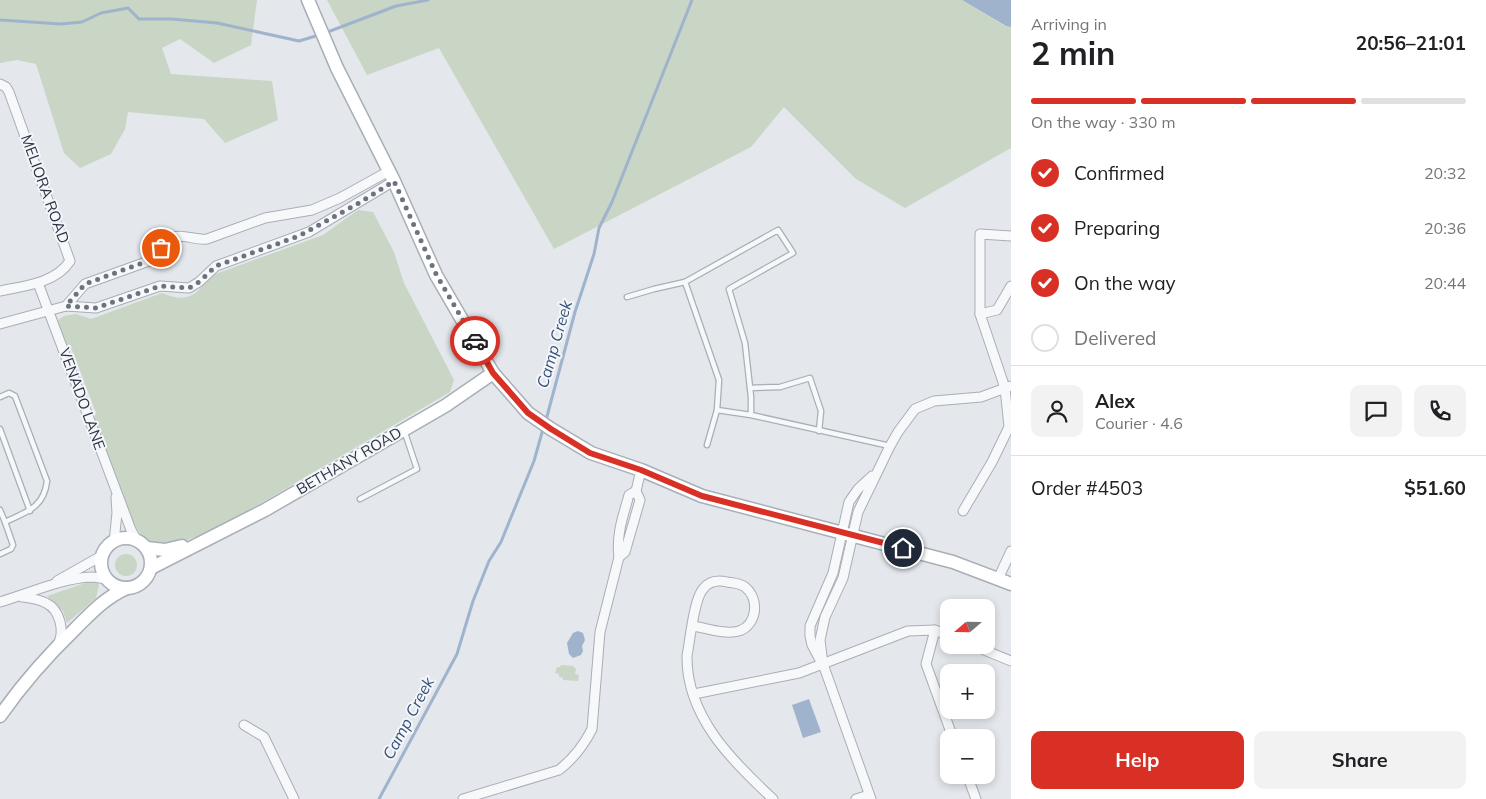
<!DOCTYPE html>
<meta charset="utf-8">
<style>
body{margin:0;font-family:Mulish,sans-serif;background:#f2f2f2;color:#202124;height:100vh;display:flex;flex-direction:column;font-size:19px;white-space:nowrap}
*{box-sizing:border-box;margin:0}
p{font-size:16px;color:#757577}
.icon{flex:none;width:28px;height:28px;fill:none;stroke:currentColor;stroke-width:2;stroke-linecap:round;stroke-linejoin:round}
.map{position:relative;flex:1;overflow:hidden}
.drawer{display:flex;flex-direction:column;background:#fff;width:475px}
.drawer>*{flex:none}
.needle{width:32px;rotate:250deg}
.tools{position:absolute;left:940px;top:599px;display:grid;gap:10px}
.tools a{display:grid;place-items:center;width:55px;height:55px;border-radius:10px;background:#fff;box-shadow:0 2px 8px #0003;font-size:25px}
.pin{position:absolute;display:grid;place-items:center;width:42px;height:42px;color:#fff;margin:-21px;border:2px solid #fff;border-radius:50%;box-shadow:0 1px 5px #0007}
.courier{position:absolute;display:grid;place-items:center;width:50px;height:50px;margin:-25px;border:4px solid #d93025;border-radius:50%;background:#fff;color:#222;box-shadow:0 1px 6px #0007}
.headline em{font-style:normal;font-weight:700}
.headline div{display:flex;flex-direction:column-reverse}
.headline{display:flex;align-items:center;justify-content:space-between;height:85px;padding:0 20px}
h1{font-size:32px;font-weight:700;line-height:38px}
.bar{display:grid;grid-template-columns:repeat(4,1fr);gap:8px 5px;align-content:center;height:60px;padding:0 20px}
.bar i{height:6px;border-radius:4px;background:#e0e0e0}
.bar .on{background:#d93025}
.bar p{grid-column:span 4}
.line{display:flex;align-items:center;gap:12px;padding:0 20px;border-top:1px solid #e0e0e0}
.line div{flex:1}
.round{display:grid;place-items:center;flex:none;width:52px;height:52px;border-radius:10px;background:#f2f2f2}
ol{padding:0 20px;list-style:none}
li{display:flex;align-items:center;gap:15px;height:55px}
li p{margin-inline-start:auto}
li .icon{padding:5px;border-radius:50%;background:#d93025;color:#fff;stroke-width:4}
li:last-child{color:#757577}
li i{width:28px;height:28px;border:2px solid #e0e0e0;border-radius:50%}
.cta{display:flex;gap:10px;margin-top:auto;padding:10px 20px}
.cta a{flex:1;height:58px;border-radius:10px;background:#d93025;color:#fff;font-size:20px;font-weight:700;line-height:58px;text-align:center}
.cta a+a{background:#f2f2f2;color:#202124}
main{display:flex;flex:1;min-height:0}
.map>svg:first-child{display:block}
</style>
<main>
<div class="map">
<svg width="1011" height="799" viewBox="0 0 1011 799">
<rect width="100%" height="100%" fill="#e4e7ec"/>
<!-- green -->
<g fill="#c9d6c5">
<polygon points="0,0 257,0 251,45 214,63 180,39 162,48 171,74 272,81 278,120 225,143 204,119 128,112 125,129 111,154 80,168 64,153 36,64 17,60 0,63"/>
<polygon points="327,0 962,0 1005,26 1011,27 1011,148 905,208 856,179 784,107 751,147 554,249 439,48 367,75"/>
<path d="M 358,210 L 373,212 L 394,252 L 404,283 L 454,380 L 450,392 L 217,529 L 184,541 L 158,545 L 146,542 L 133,523 L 94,420 L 96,413 L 72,350 L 64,341 L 58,320 L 64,316 L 76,314 L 91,319 L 162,293 C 186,303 196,297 210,276 L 323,235 Z"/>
<circle cx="126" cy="565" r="11"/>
<polygon points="91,581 98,583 99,585 96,598 67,623 63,611 47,596"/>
<polygon points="561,665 573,666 576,669 575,674 579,675 578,681 563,680 563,678 559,677 559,674 555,673 557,667 560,667"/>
</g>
<!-- water -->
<g fill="#9fb4cc">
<polygon points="962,0 1011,0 1011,27 1006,26"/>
<polygon points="578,631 583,633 585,640 582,646 583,651 581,655 573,658 569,654 567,643 573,633"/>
<polygon points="809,699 821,732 803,738 792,705"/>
</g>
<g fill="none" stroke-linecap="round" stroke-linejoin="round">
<!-- stream -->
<g stroke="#9fb4cc" stroke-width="3">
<polyline points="0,20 61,24 82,22 101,13 128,8 139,19 172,19 217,23 299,41 319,35"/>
<polyline points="325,33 396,6 428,0"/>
<polyline points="546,420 575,312 594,254 599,228 612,202 692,0"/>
<polyline points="379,799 457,654 473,601 489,561 501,542 514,510 534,461 543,429"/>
</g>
<defs>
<g id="lane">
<polyline points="627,297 654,289 685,282"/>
<polyline points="750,388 780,387 810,378 821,411 819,431"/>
<path d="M 0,397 L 9,393 L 15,396 L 47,481 C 44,508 26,512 5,522 L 13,545 L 11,549 L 0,554"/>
<polyline points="751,415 751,397 745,343 729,289 793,253 778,230 685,282 719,380 717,410 751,415 890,446"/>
<polyline points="0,429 30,511"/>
<polyline points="707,445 717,410"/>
<polyline points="360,499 417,469 404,430"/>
<polyline points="0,510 5,522"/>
</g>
<g id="street">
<path d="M 0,84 L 6,87 L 9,92 L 70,261 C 56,283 24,286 0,291"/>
<polyline points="38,283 131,530 136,539"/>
<path d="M 66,306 L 85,284 L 149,261 C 157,255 160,245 168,240 C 180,231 194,241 207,239 L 265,218 L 312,210 L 340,198 L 389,171"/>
<polyline points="980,314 997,310 1011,286"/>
<polyline points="0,324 66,306 96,308 160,286 189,288 199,282 216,266 309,232 394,181"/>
<polyline points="963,511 992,462 1009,427 1005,388 980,314 980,234 1011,236"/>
<polyline points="114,542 117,513 116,497"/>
<polyline points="619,557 625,552 640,500 636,491 641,470"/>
<polyline points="998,579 1011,551"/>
<polyline points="57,581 103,555"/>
<path d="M 22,597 C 30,598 39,599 46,603 C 60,610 65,631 58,644"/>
<path d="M 0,602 C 27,594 63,578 91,577 C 97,577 102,579 107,579"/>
<path d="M 693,626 C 706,628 725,635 739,631 C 757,625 760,599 745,587 C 740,583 734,583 727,582 C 718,580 709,581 703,589 C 694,599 690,640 687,656 C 686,716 732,761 773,799"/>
<polyline points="935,630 926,664 953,738"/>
<polyline points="972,645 1011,661"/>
<polyline points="820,660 812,645 810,636 810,626 833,573 849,502 858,489 872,476"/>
<polyline points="694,694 799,673 908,631 935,630 949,636"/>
<polyline points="244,725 264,737 294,799"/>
<polyline points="967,775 976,799"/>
<path d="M 463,799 L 559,770 C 573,759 584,745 592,729 L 600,632 L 619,557 C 616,535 623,516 629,495 L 636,491"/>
<polyline points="856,799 869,795"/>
<polyline points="871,799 823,664 820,640 825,617 843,578 858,512 890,446 898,432 915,409 934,401 981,397 1011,386"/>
</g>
<g id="secondary">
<polyline points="308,0 337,68 394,181 436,275 493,373 528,413 551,429 591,453 641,470 702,496 953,562 1011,584"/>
<circle cx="126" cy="563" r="25"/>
<polyline points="146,548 165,550 182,546"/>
<polyline points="151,568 265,510 445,406 493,373"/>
<path d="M 0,716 C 23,683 47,656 76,628 C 92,612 106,597 127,588"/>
</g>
</defs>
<!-- lane casing -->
<use href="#lane" stroke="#a9aeb7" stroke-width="7"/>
<!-- street casing -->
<use href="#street" stroke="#a9aeb7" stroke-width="11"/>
<!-- secondary casing -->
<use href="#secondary" stroke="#a9aeb7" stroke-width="15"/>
<!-- lane -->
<use href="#lane" stroke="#f7f8fa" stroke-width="4.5"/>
<!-- street -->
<use href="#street" stroke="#f7f8fa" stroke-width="9"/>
<!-- secondary -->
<use href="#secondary" stroke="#fff" stroke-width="12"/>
</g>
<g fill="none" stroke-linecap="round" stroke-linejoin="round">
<!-- done -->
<polyline stroke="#6c737f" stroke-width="5" stroke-dasharray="0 9" points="161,248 152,258 145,262 85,284 66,306 96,308 160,286 189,288 199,282 216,266 299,236 359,203 394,181 436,274 475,341"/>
<!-- route -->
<polyline stroke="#d93025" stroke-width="6" points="475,341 493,373 528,413 551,429 590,453 641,470 702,496 903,548"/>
</g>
<g text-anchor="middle" stroke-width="4" stroke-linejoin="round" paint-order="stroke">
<!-- street labels -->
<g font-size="15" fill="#2b3445" stroke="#f4f6f9">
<text transform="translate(45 189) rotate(70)" y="5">MELIORA ROAD</text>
<text transform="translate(82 399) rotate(70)" y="5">VENADO LANE</text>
<text transform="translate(349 461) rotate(-30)" y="5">BETHANY ROAD</text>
</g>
<!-- water labels -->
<g font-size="16" font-style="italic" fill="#34527a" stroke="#f4f6f9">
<text transform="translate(554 344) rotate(-74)" y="6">Camp Creek</text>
<text transform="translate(408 718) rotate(-62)" y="6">Camp Creek</text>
</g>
</g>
</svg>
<div class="tools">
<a><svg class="needle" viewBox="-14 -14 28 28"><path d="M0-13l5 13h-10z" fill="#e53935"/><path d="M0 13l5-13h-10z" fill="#757577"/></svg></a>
<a>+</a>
<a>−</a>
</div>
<div class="pin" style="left:161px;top:248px;background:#ea580c"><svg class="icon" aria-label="bag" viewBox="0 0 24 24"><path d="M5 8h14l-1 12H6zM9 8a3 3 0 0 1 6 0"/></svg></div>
<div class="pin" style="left:903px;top:548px;background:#1f2937"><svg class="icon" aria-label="home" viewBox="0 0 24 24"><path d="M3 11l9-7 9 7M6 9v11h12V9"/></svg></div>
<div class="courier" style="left:475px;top:341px"><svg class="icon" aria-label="car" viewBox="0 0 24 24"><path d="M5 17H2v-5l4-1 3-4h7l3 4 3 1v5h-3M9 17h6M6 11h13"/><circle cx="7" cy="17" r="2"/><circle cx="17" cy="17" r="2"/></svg></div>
</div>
<section class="drawer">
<div class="headline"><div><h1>2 min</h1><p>Arriving in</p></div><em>20:56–21:01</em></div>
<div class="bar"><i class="on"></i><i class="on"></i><i class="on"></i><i></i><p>On the way · 330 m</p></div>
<ol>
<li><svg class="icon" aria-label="check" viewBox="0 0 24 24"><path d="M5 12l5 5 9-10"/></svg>Confirmed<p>20:32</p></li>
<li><svg class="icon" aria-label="check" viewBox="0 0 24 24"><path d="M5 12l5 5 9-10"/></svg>Preparing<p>20:36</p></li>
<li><svg class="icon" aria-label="check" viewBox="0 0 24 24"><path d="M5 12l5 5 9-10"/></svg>On the way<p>20:44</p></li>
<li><i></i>Delivered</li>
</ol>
<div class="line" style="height:90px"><a class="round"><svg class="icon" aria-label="person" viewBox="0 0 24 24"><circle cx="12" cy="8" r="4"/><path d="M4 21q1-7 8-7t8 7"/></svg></a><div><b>Alex</b><p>Courier · 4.6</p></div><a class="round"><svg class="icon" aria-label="chat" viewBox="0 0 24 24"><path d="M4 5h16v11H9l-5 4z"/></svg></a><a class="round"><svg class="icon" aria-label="phone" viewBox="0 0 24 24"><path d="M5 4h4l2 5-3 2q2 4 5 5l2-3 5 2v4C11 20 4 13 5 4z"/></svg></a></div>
<div class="line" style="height:65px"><div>Order #4503</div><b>$51.60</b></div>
<div class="cta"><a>Help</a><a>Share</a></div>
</section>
</main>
